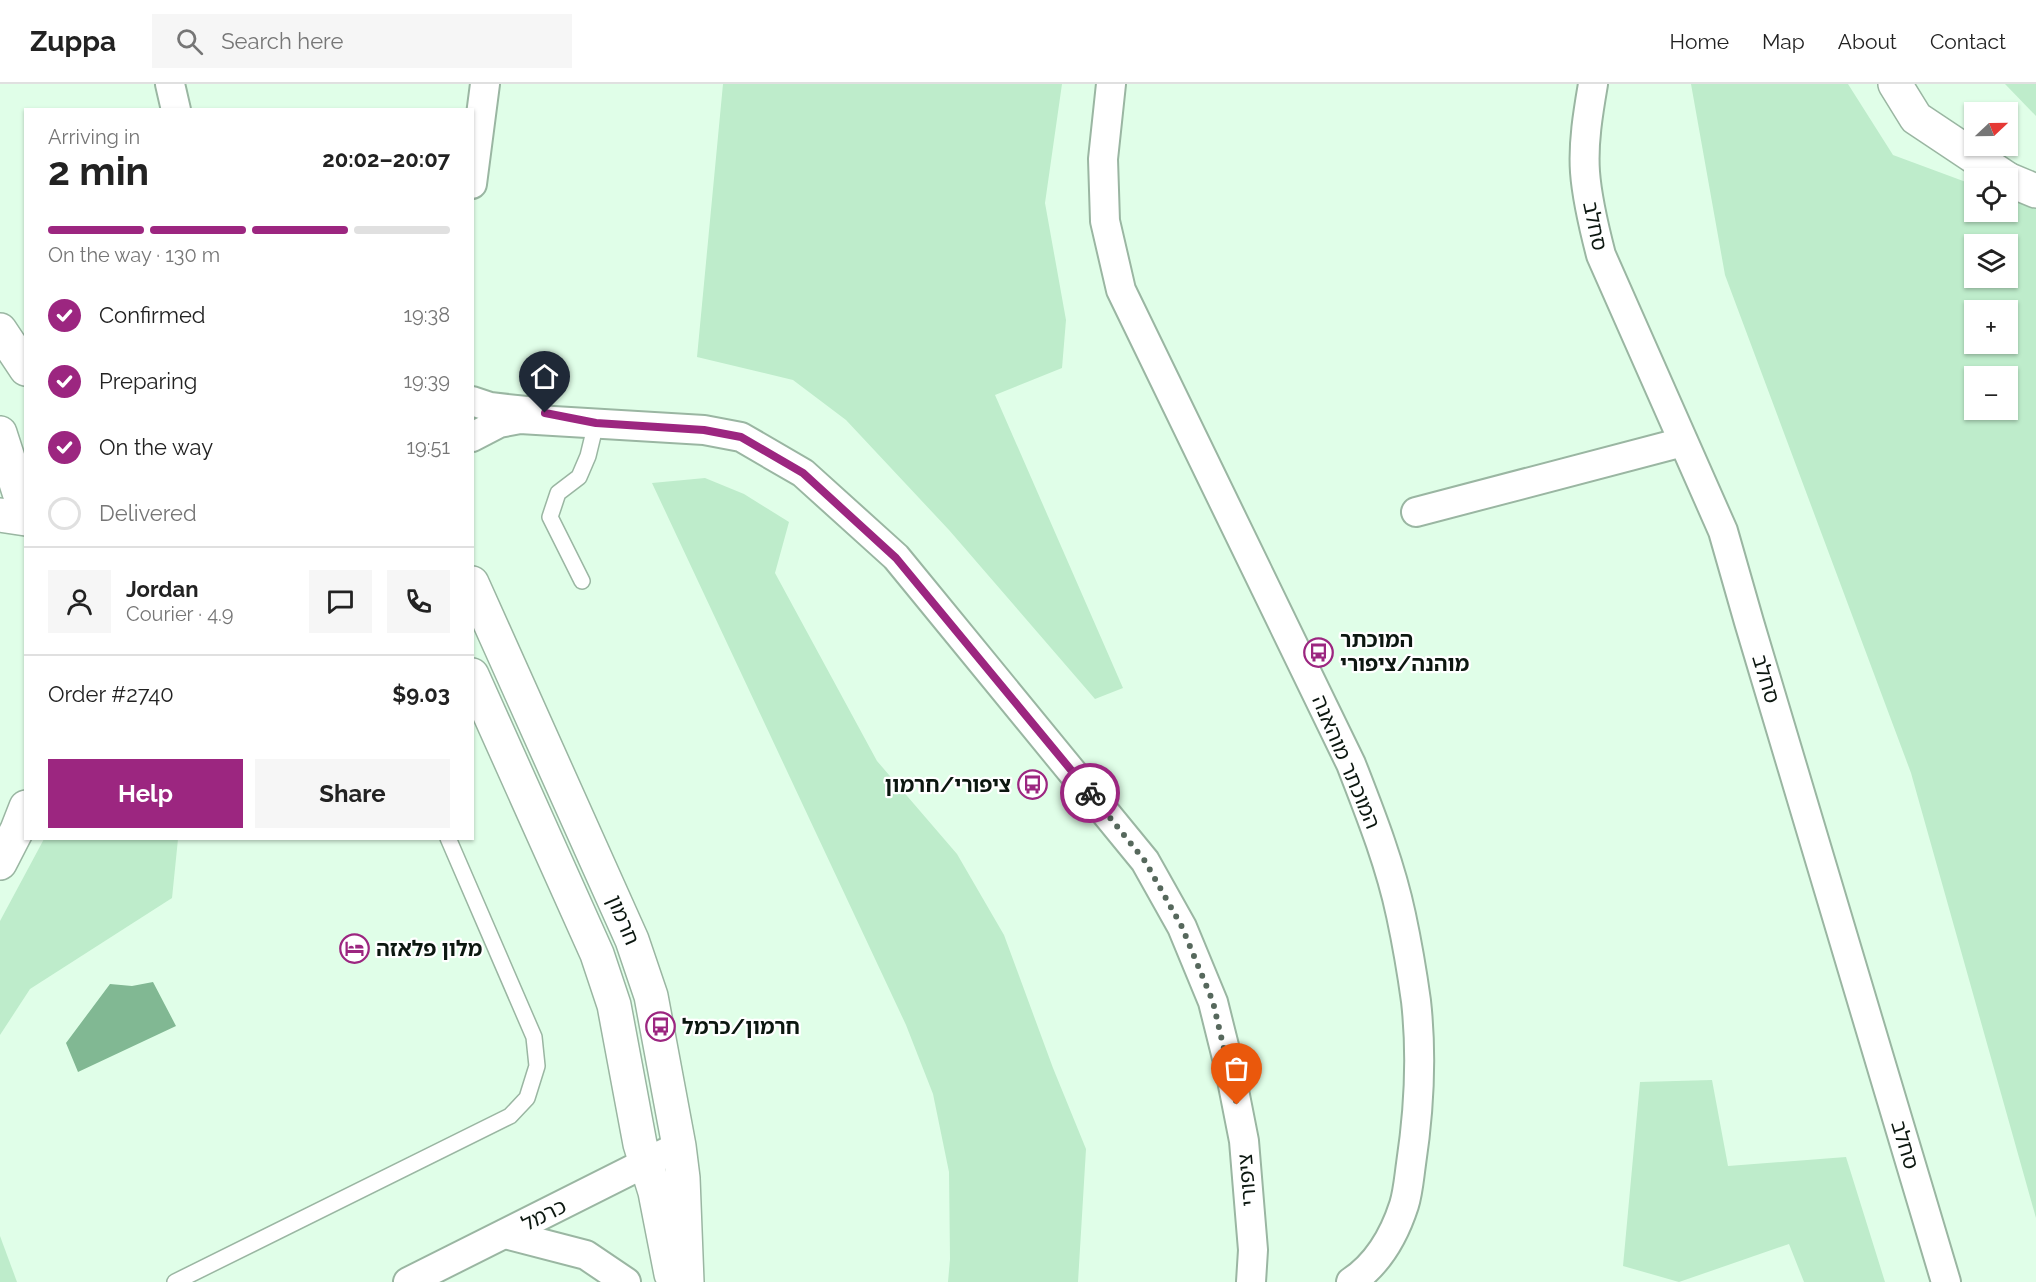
<!DOCTYPE html>
<meta charset="utf-8">
<style>
body{margin:0;font-family:Raleway,"Noto Sans Hebrew",sans-serif;background:#f6f6f6;color:#222;height:100vh;display:flex;flex-direction:column;font-size:22px;white-space:nowrap}
*{box-sizing:border-box;margin:0}
p{font-size:20px;color:#767676}
.icon{flex:none;width:33px;height:33px;fill:none;stroke:currentColor;stroke-width:2;stroke-linecap:round;stroke-linejoin:round}
.map{position:relative;flex:1;overflow:hidden}
.sheet{position:absolute;left:24px;top:24px;width:450px;height:732px;display:flex;flex-direction:column;background:#fff;border-radius:0px;box-shadow:0 2px 4px #0004}
.sheet>*{flex:none}
.needle{width:39px;rotate:68deg}
.tools{position:absolute;left:1964px;top:18px;display:grid;gap:12px}
.tools a{display:grid;place-items:center;width:54px;height:54px;border-radius:0px;background:#fff;box-shadow:0 2px 4px #0004;font-size:30px}
.pin{position:absolute;display:grid;place-items:center;width:51px;height:51px;color:#fff;margin:-62px -26px;border-radius:50% 50% 50% 0;rotate:-45deg;box-shadow:0 0 6px #0007}
.pin .icon{rotate:45deg}
.courier{position:absolute;display:grid;place-items:center;width:60px;height:60px;margin:-30px;border:4px solid #9c2680;border-radius:50%;background:#fff;color:#222;box-shadow:0 2px 8px #0007}
.headline em{font-style:normal;font-weight:700}
.headline div{display:flex;flex-direction:column-reverse}
.headline{display:flex;align-items:center;justify-content:space-between;height:102px;padding:0 24px}
h1{font-size:39px;font-weight:700;line-height:45px}
.bar{display:grid;grid-template-columns:repeat(4,1fr);gap:9px 6px;align-content:center;height:72px;padding:0 24px}
.bar i{height:8px;border-radius:4px;background:#e0e0e0}
.bar .selected{background:#9c2680}
.bar p{grid-column:span 4}
.line{display:flex;align-items:center;gap:15px;padding:0 24px;border-top:2px solid #e0e0e0}
.line div{flex:1}
.round{display:grid;place-items:center;flex:none;width:63px;height:63px;border-radius:0px;background:#f6f6f6}
ol{padding:0 24px;list-style:none}
li{display:flex;align-items:center;gap:18px;height:66px}
li p{margin-inline-start:auto}
li .icon{padding:6px;border-radius:50%;background:#9c2680;color:#fff;stroke-width:4}
li:last-child{color:#767676}
li i{width:33px;height:33px;border:3px solid #e0e0e0;border-radius:50%}
.cta{display:flex;gap:12px;margin-top:auto;padding:12px 24px}
.cta a{flex:1;height:69px;border-radius:0px;background:#9c2680;color:#fff;font-size:24px;font-weight:700;line-height:69px;text-align:center}
.cta a+a{background:#f6f6f6;color:#222}
header{display:flex;align-items:center;gap:36px;box-sizing:border-box;height:84px;padding:0 30px;background:#fff;border-bottom:2px solid #e0e0e0}
header strong{font-size:28px}
nav{display:flex;gap:33px;margin-inline-start:auto;font-size:21px}
.search{width:420px;height:54px;background:#f6f6f6;display:flex;align-items:center;gap:15px;box-sizing:border-box;padding:0 21px;border-radius:0px;color:#767676;font-size:22px}
.map>svg:first-child{display:block}
</style>
<header>
<strong>Zuppa</strong>
<div class="search"><svg class="icon" aria-label="search" viewBox="0 0 24 24"><circle cx="10" cy="10" r="6"/><path d="M15 15l6 6"/></svg>Search here</div>
<nav><a>Home</a><a>Map</a><a>About</a><a>Contact</a></nav>
</header>
<div class="map">
<svg width="2036" height="1198" viewBox="0 0 2036 1198">
<rect width="100%" height="100%" fill="#e0fee8"/>
<!-- green -->
<g fill="#beeccb" fill-rule="evenodd">
<polygon points="723,0 1062,0 1045,119 1066,236 1062,284 995,311 1123,604 1095,615 949,446 846,336 793,296 697,273"/>
<path d="M 1691,0 L 1848,0 L 1893,71 L 1974,101 L 1974,128 L 2007,128 L 2007,114 L 2036,125 L 2036,1134 L 1911,689 L 1725,191 ZM 2007,160 L 2007,194 L 1974,194 L 1974,160 ZM 2007,226 L 2007,260 L 1974,260 L 1974,226 ZM 2007,292 L 2007,326 L 1974,326 L 1974,292 Z"/>
<polygon points="2005,0 2036,0 2036,32"/>
<polygon points="705,394 744,410 789,438 775,489 877,677 957,770 1004,851 1053,984 1086,1065 1078,1198 948,1198 950,1175 949,1088 933,1010 906,941 652,399"/>
<polygon points="44,755 178,755 172,814 30,905 0,951 0,837"/>
<polygon points="1712,996 1728,1082 1846,1073 1885,1198 1804,1198 1789,1160 1679,1198 1623,1182 1640,998"/>
<polygon points="0,1152 17,1198 0,1198"/>
</g>
<!-- water -->
<polygon fill="#81b893" points="153,898 176,942 78,988 66,959 110,900 132,902"/>
<g fill="none" stroke-linecap="round" stroke-linejoin="round">
<defs>
<g id="lane">
<polyline points="582,497 550,433 558,409 579,393 588,372 596,339"/>
<polyline points="175,1198 510,1032 527,1014 537,982 534,953 448,754"/>
</g>
<g id="street">
<polyline points="170,0 176,26"/>
<path d="M 1111,0 L 1103,75 L 1105,137 L 1121,206 L 1351,680 C 1370,729 1390,779 1401,831 C 1407,859 1412,888 1416,917 C 1422,971 1419,1027 1411,1080 C 1409,1094 1408,1108 1404,1121 C 1394,1152 1378,1180 1351,1198"/>
<path d="M 1593,0 C 1588,29 1583,59 1585,88 C 1587,116 1594,144 1601,171 L 1723,447 L 1749,538 L 1946,1198"/>
<polyline points="472,100 485,0"/>
<polyline points="472,317 490,323 526,327"/>
<polyline points="472,353 499,339 520,335 704,346 741,353 803,389 896,473 1145,777 1182,843 1213,918 1230,986 1244,1057 1253,1166 1251,1198"/>
<polyline points="1416,428 1683,358"/>
<polyline points="505,1150 586,1171 626,1198"/>
<polyline points="408,1198 679,1062"/>
</g>
<g id="secondary">
<polyline points="0,431 26,435"/>
<polyline points="472,499 632,856 651,912 679,1062 683,1094 687,1198"/>
<polyline points="472,591 597,870 614,921 640,1060 655,1108 671,1190"/>
</g>
<g id="primary">
<polyline points="1895,0 1916,34 2006,94"/>
<polyline points="2007,95 2036,107"/>
</g>
<g id="highway">
<polyline points="0,246 26,285"/>
<polyline points="0,349 26,430"/>
<polyline points="0,779 17,746 26,723"/>
</g>
</defs>
<!-- lane casing -->
<use href="#lane" stroke="#9ab6a2" stroke-width="18"/>
<!-- street casing -->
<use href="#street" stroke="#9ab6a2" stroke-width="32"/>
<!-- secondary casing -->
<use href="#secondary" stroke="#9ab6a2" stroke-width="36"/>
<!-- primary casing -->
<use href="#primary" stroke="#9ab6a2" stroke-width="36"/>
<!-- highway casing -->
<use href="#highway" stroke="#9ab6a2" stroke-width="36"/>
<!-- lane -->
<use href="#lane" stroke="#fff" stroke-width="15"/>
<!-- street -->
<use href="#street" stroke="#fff" stroke-width="28"/>
<!-- secondary -->
<use href="#secondary" stroke="#fff" stroke-width="33"/>
<!-- primary -->
<use href="#primary" stroke="#fff" stroke-width="33"/>
<!-- highway -->
<use href="#highway" stroke="#fff" stroke-width="33"/>
</g>
<g fill="none" stroke-linecap="round" stroke-linejoin="round">
<!-- done -->
<polyline stroke="#56685c" stroke-width="6" stroke-dasharray="0 10.8" points="1090,709 1145,777 1182,843 1213,918 1237,1021"/>
<!-- route -->
<polyline stroke="#9c2680" stroke-width="8" points="545,329 596,339 704,346 741,353 803,389 896,474 1090,709"/>
</g>
<!-- icons -->
<defs>
<symbol id="bus-ring" viewBox="-11 -11 22 22"><circle r="9.5" fill="#fff" stroke="#9c2680" stroke-width="1.5"/><path d="M-5-6H5V4H4V6H2V4H-2V6H-4V4H-5ZM-3.5-4V0h7V-4ZM-3.5 1.2v1.5H-2V1.2ZM2 1.2v1.5H3.5V1.2Z" fill="#9c2680"/></symbol>
<symbol id="hotel-ring" viewBox="-11 -11 22 22"><circle r="9.5" fill="#fff" stroke="#9c2680" stroke-width="1.5"/><path d="M-6-4.5h1.5V1H6V5H4.5V3h-9V5H-6ZM-4 0a1.8 1.8 0 1 1 3.6 0ZM.5 0V-2.5h3Q6-2.5 6 0Z" fill="#9c2680"/></symbol>
</defs>
<g fill-rule="evenodd">
<use href="#bus-ring" x="1302" y="552" width="33" height="33"/>
<use href="#bus-ring" x="1016" y="684" width="33" height="33"/>
<use href="#hotel-ring" x="338" y="848" width="33" height="33"/>
<use href="#bus-ring" x="644" y="926" width="33" height="33"/>
</g>
<g text-anchor="middle" stroke-width="4.5" stroke-linejoin="round" paint-order="stroke">
<!-- street labels -->
<g font-size="21" fill="#0c1710" stroke="#fff">
<text transform="translate(1595 142) rotate(78)" y="7">סחלב</text>
<text transform="translate(1766 595) rotate(73)" y="7">סחלב</text>
<text transform="translate(1346 678) rotate(67)" y="7">המוכתר מוהאנה</text>
<text transform="translate(623 836) rotate(67)" y="7">חרמון</text>
<text transform="translate(1905 1061) rotate(73)" y="7">סחלב</text>
<text transform="translate(1247 1096) rotate(-95)" y="7">ציפורי</text>
<text transform="translate(544 1131) rotate(-26)" y="7">כרמל</text>
</g>
<!-- poi labels -->
<g font-size="21" font-weight="bold" fill="#0c1710" stroke="#fff" text-anchor="start">
<text x="1340" y="563">המוכתר<tspan x="1340" dy="24">מוהנה/ציפורי</tspan></text>
<text x="1011" y="708" text-anchor="end">ציפורי/חרמון</text>
<text x="376" y="872">מלון פלאזה</text>
<text x="682" y="950">חרמון/כרמל</text>
</g>
</g>
</svg>
<div class="tools">
<a><svg class="needle" viewBox="-14 -14 28 28"><path d="M0-13l5 13h-10z" fill="#e53935"/><path d="M0 13l5-13h-10z" fill="#767676"/></svg></a>
<a><svg class="icon" aria-label="locate" viewBox="0 0 24 24"><circle cx="12" cy="12" r="6"/><path d="M12 2v4M12 18v4M2 12h4M18 12h4"/></svg></a>
<a><svg class="icon" aria-label="layers" viewBox="0 0 24 24"><path d="M12 4l9 5-9 5-9-5zM3 14l9 5 9-5"/></svg></a>
<a>+</a>
<a>−</a>
</div>
<div class="pin" style="left:1237px;top:1021px;background:#ea580c"><svg class="icon" aria-label="bag" viewBox="0 0 24 24"><path d="M5 8h14l-1 12H6zM9 8a3 3 0 0 1 6 0"/></svg></div>
<div class="pin" style="left:545px;top:329px;background:#1f2937"><svg class="icon" aria-label="home" viewBox="0 0 24 24"><path d="M3 11l9-7 9 7M6 9v11h12V9"/></svg></div>
<div class="courier" style="left:1090px;top:709px"><svg class="icon" aria-label="bike" viewBox="0 0 24 24"><circle cx="6" cy="16" r="4"/><circle cx="18" cy="16" r="4"/><path d="M6 16l4-8h5l3 8M10 8l3 8H6M13 5h3"/></svg></div>
<section class="sheet">
<div class="headline"><div><h1>2 min</h1><p>Arriving in</p></div><em>20:02–20:07</em></div>
<div class="bar"><i class="selected"></i><i class="selected"></i><i class="selected"></i><i></i><p>On the way · 130 m</p></div>
<ol>
<li><svg class="icon" aria-label="check" viewBox="0 0 24 24"><path d="M5 12l5 5 9-10"/></svg>Confirmed<p>19:38</p></li>
<li><svg class="icon" aria-label="check" viewBox="0 0 24 24"><path d="M5 12l5 5 9-10"/></svg>Preparing<p>19:39</p></li>
<li><svg class="icon" aria-label="check" viewBox="0 0 24 24"><path d="M5 12l5 5 9-10"/></svg>On the way<p>19:51</p></li>
<li><i></i>Delivered</li>
</ol>
<div class="line" style="height:108px"><a class="round"><svg class="icon" aria-label="person" viewBox="0 0 24 24"><circle cx="12" cy="8" r="4"/><path d="M4 21q1-7 8-7t8 7"/></svg></a><div><b>Jordan</b><p>Courier · 4.9</p></div><a class="round"><svg class="icon" aria-label="chat" viewBox="0 0 24 24"><path d="M4 5h16v11H9l-5 4z"/></svg></a><a class="round"><svg class="icon" aria-label="phone" viewBox="0 0 24 24"><path d="M5 4h4l2 5-3 2q2 4 5 5l2-3 5 2v4C11 20 4 13 5 4z"/></svg></a></div>
<div class="line" style="height:78px"><div>Order #2740</div><b>$9.03</b></div>
<div class="cta"><a>Help</a><a>Share</a></div>
</section>
</div>
